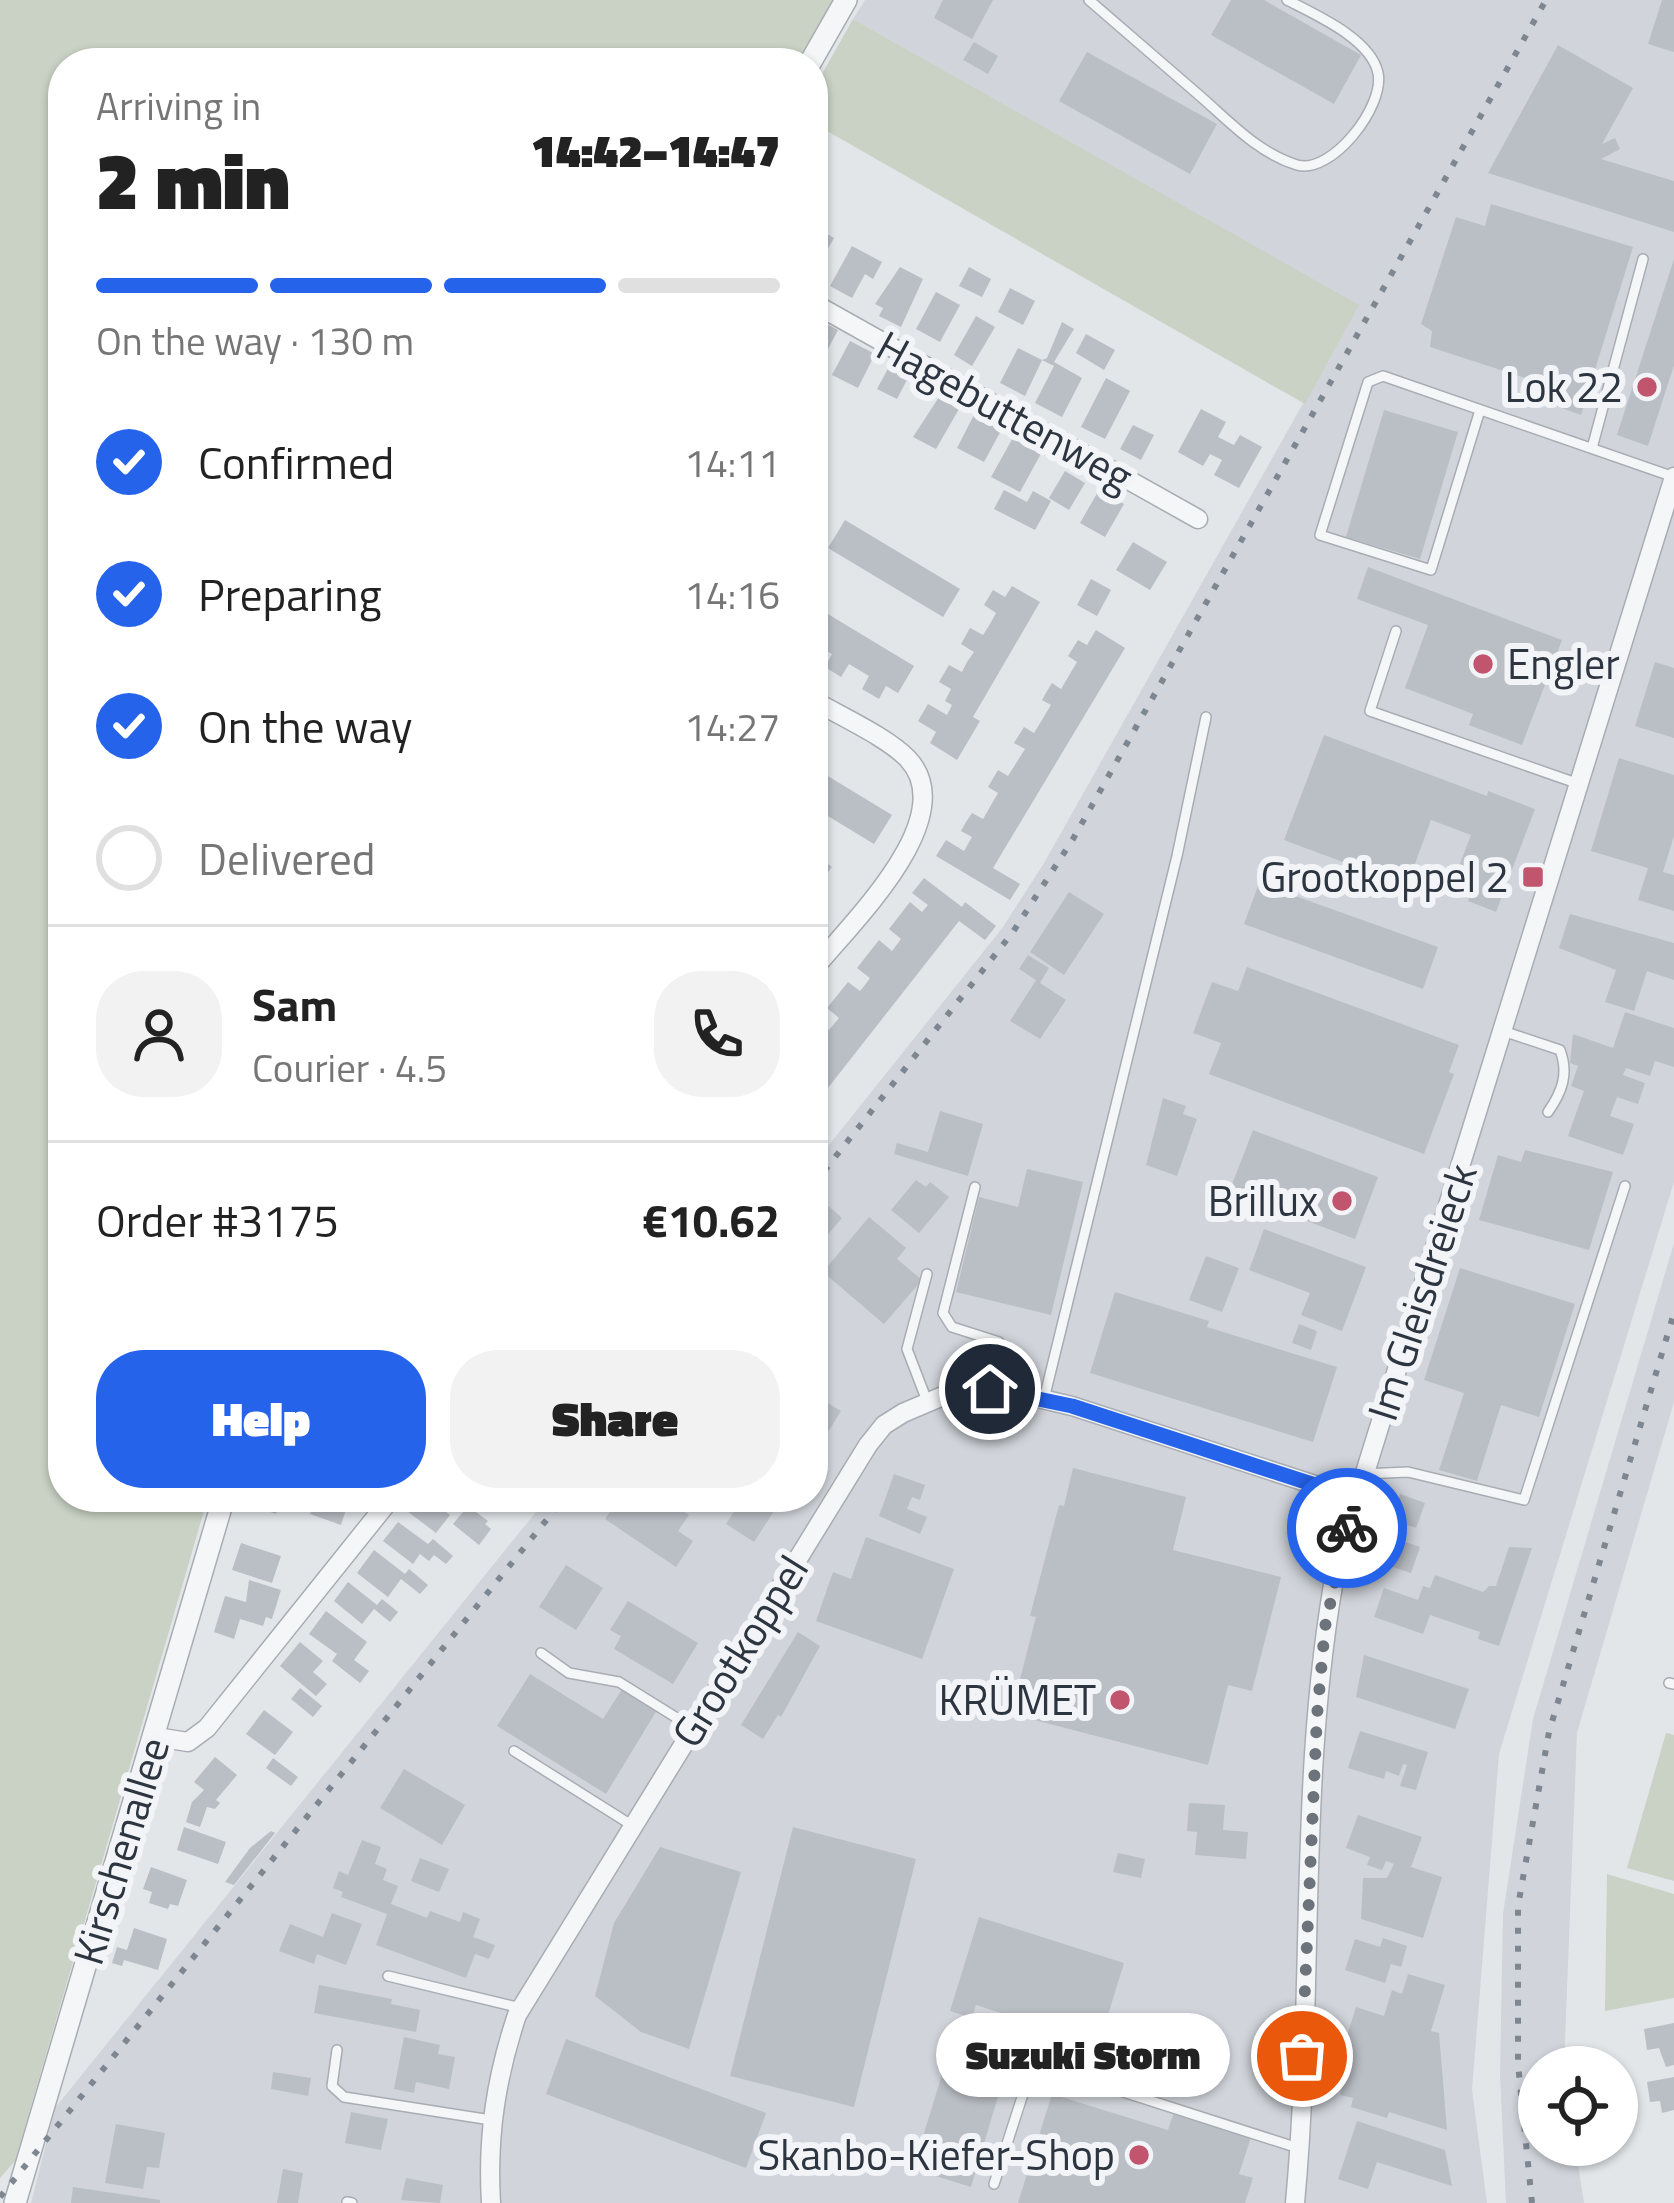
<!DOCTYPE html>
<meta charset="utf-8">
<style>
body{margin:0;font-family:"Titillium Web",sans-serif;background:#f2f2f2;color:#222;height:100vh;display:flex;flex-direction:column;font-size:45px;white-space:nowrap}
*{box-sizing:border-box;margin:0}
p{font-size:39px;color:#767676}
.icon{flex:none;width:66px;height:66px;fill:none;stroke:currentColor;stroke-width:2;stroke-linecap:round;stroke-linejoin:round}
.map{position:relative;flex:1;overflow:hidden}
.details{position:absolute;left:48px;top:48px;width:780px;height:1464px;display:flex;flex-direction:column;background:#fff;border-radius:48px;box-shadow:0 3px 9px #0004}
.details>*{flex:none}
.controls{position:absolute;left:1518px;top:2046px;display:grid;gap:24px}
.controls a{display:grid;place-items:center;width:120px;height:120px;border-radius:50%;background:#fff;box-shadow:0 3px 9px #0004;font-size:60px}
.pin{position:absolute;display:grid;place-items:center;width:102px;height:102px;color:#fff;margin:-51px;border:6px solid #fff;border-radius:50%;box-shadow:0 3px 12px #0007}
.courier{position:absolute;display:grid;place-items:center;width:120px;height:120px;margin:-60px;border:9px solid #2563eb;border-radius:50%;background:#fff;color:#222;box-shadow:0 3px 15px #0007}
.bubble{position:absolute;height:84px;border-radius:42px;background:#fff;box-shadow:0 3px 9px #0004;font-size:39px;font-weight:800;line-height:84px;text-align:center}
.overview em{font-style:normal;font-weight:800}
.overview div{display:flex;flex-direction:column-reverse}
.overview{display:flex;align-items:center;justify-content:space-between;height:204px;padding:0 48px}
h1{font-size:78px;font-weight:800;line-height:90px}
.bar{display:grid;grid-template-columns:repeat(4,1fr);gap:18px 12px;align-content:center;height:144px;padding:0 48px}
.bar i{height:15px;border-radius:9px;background:#e0e0e0}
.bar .selected{background:#2563eb}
.bar p{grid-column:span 4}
.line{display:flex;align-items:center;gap:30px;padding:0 48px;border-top:3px solid #e0e0e0}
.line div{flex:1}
.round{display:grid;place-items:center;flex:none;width:126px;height:126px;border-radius:48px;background:#f2f2f2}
ol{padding:0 48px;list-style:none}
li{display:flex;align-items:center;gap:36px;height:132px}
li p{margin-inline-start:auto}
li .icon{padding:12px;border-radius:50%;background:#2563eb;color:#fff;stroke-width:4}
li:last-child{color:#767676}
li i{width:66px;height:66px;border:6px solid #e0e0e0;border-radius:50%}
.cta{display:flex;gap:24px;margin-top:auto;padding:24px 48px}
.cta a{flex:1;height:138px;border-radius:48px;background:#2563eb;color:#fff;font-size:48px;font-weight:800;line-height:138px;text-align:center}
.cta a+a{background:#f2f2f2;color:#222}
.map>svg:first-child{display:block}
</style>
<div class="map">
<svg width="1674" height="2203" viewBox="0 0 1674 2203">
<rect width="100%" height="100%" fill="#e2e6e9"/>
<!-- built -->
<g fill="#d1d5db">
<polygon points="865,0 1674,0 1674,1182 1499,1754 1472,2090 1487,2203 31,2203 55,2108 548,1497 813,1497 813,1165 1003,927 1044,863 1358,306 853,19"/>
<polygon points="1674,1243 1674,1402 1577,1733 1564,2067 1539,2067 1539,2145 1575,2145 1584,2203 1506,2203 1500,2075 1503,1914 1533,1719"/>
</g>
<!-- green -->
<g fill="#c9d2c4">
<polygon points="0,0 833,0 796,63 63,63 63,1497 208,1497 15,2161 0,2178"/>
<polygon points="853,19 1359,305 1305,404 813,123 813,90"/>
<polygon points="1666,1733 1674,1735 1674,1881 1627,1868"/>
<polygon points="1607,1874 1674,1894 1674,1998 1605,2011"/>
</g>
<!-- building -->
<g fill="#babfc5">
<polygon points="943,0 993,0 972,39 934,18"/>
<polygon points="1231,0 1264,0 1361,55 1334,104 1211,35"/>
<polygon points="1662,0 1674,0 1674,52 1648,44"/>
<polygon points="974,42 998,56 988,74 963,60"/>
<polygon points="1558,45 1633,88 1602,144 1615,138 1620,149 1601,159 1674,181 1674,232 1488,173"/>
<polygon points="1087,52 1217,124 1190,174 1059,101"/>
<polygon points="1491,204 1633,247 1581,415 1524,394 1528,379 1430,347 1432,331 1421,324 1456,217 1485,226"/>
<polygon points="813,226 834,238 813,275"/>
<polygon points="852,246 882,262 873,279 865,274 852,298 830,286"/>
<polygon points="1674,259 1674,365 1648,446 1617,435"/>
<polygon points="900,267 923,279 901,327 879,316 883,308 875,304"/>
<polygon points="969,267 991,279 982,297 959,286"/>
<polygon points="1010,288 1035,301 1023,325 998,312"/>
<polygon points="936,292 960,305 940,342 916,329"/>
<polygon points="976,316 995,327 972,366 954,355"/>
<polygon points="813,317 838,330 817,370 813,368"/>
<polygon points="1062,322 1074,329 1054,362 1082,378 1062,417 1035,403 1054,366 1042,360 1025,396 1000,383 1018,348 1042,360 1047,358"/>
<polygon points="1086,334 1115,350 1104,370 1076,353"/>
<polygon points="850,341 875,354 858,388 832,375"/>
<polygon points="891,363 910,374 897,399 877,389"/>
<polygon points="1106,378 1130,391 1105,439 1081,427"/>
<polygon points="943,391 963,402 936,449 913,437"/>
<polygon points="1201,409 1226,422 1218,437 1234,445 1240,435 1262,447 1239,488 1214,475 1222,460 1210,454 1203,466 1178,452"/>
<polygon points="1384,410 1458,432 1420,559 1346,537"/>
<polygon points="975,413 1003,427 984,462 957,448"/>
<polygon points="1133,425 1154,435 1141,460 1120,449"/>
<polygon points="1015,434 1043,450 1020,492 991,477"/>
<polygon points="1065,471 1085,483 1069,510 1049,498"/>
<polygon points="1004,490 1027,502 1033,491 1051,501 1035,530 994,509"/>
<polygon points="1099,490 1124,504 1105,537 1080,523"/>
<polygon points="845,520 960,589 943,617 828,548"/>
<polygon points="1133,542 1167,562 1150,590 1116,570"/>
<polygon points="1368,567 1562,640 1522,745 1469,725 1473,714 1405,688 1428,625 1357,599"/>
<polygon points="1091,579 1111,590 1097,616 1077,605"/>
<polygon points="1012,586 1040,602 973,717 980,721 957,760 930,743 936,732 918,721 928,704 947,715 952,705 945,701 951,689 939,682 949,665 962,672 967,662 974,652 961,644 970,628 983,635 990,624 996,613 984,605 993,590 1005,597"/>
<polygon points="813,605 914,666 898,693 886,686 879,699 862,689 869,676 849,664 841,677 825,667 832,654 813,643"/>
<polygon points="1096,630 1125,648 993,868 1020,884 1010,900 936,856 946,840 964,851 972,837 961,831 966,822 972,813 983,819 998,793 988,787 998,770 1008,776 1025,749 1014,743 1024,727 1034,733 1051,705 1042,700 1047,691 1052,683 1061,689 1077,662 1068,656 1078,640 1087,645"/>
<polygon points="1655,662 1674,668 1674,738 1635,726"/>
<polygon points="1324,735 1487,796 1488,791 1535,809 1496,912 1468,901 1477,876 1458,869 1471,835 1431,820 1407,886 1284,840"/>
<polygon points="1619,758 1674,775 1674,836 1663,872 1674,875 1674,911 1638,900 1648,868 1591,851"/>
<polygon points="813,767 892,815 874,844 813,807"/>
<polygon points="813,852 832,867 813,892"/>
<polygon points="924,878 962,907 965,902 996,926 985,940 959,921 813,1107 813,1023 816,1020 829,1030 839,1018 827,1008 848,982 860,991 865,985 870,978 857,968 879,940 892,951 901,939 889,929 899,916 910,902 922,912 928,905 912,893"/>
<polygon points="1259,883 1438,947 1423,989 1244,924"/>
<polygon points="1069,892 1104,914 1064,975 1030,952"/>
<polygon points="1570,914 1674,943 1674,980 1647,971 1634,1011 1605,1002 1616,970 1559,948"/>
<polygon points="1028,955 1049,968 1040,983 1066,1000 1040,1039 1010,1021 1036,980 1019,969"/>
<polygon points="1247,967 1459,1045 1449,1072 1454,1074 1424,1154 1209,1074 1221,1043 1193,1033 1212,982 1238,991"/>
<polygon points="1625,1012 1674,1028 1674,1067 1655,1061 1650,1076 1626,1068 1623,1075 1645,1083 1638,1104 1617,1097 1610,1116 1634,1124 1623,1155 1568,1136 1584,1091 1571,1086 1578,1066 1570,1063 1573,1034 1613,1048"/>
<polygon points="1163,1098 1186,1106 1183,1114 1197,1119 1177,1176 1146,1165"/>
<polygon points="940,1111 983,1124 968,1176 894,1154 897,1143 928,1152"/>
<polygon points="1253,1130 1378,1177 1355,1239 1229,1192"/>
<polygon points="1525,1150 1613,1172 1589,1250 1479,1220 1498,1155 1521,1162"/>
<polygon points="1027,1169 1083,1182 1051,1315 956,1292 979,1197 1018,1207"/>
<polygon points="916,1180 926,1187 930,1182 949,1197 919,1233 891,1210"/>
<polygon points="824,1202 842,1218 813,1252 813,1216"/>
<polygon points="869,1217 906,1248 897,1259 922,1280 884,1324 823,1272"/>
<polygon points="1264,1229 1366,1267 1342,1331 1301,1315 1310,1293 1249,1270"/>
<polygon points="1206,1256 1239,1268 1222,1312 1189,1300"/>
<polygon points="1460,1268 1575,1304 1539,1417 1501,1405 1477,1481 1439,1470 1464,1393 1424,1380"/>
<polygon points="1115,1292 1209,1321 1207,1327 1337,1367 1313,1442 1090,1373"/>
<polygon points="1299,1324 1317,1331 1311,1350 1292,1343"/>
<polygon points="813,1394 841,1411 813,1456"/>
<polygon points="1073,1468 1186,1497 1173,1550 1281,1577 1252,1691 1228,1685 1208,1765 1011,1714 1036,1617 1030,1616 1059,1505 1064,1506"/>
<polygon points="894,1474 925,1485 920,1500 912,1497 907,1509 927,1517 920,1534 879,1516"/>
<polygon points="1400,1494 1425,1503 1416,1528 1391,1520"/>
<polygon points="256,1497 297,1497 292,1510 279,1505 276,1514 253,1506"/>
<polygon points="315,1497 350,1497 341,1525 310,1514"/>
<polygon points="418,1497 427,1497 450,1515 436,1533 407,1511"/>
<polygon points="620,1497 662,1497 689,1515 678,1531 693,1541 676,1567 605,1519"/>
<polygon points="733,1497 783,1497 754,1542 726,1524 740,1502"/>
<polygon points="468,1506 488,1521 485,1524 491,1529 479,1545 453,1524"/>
<polygon points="398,1522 428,1544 433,1539 453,1556 446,1564 434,1555 429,1561 420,1554 413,1564 383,1541"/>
<polygon points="1382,1534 1420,1547 1411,1573 1374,1561"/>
<polygon points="866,1537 954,1569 922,1659 816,1621 833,1572 851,1579"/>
<polygon points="241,1543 281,1556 272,1583 232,1570"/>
<polygon points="1509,1547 1532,1548 1499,1646 1478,1639 1480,1632 1430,1615 1423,1634 1374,1617 1384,1588 1418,1600 1423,1586 1430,1588 1435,1575 1483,1592 1489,1586 1496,1586"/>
<polygon points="374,1550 405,1574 409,1569 428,1585 420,1594 401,1579 388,1597 357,1573"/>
<polygon points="566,1565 603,1588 576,1630 539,1607"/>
<polygon points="249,1580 281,1590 272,1619 266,1617 263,1626 240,1619 234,1639 214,1632 225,1596 246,1602"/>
<polygon points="348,1582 377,1605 382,1599 398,1612 390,1622 374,1609 362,1624 334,1601"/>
<polygon points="628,1601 698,1643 673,1684 614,1649 621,1636 610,1630"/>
<polygon points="326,1611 367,1642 354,1660 369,1671 360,1683 332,1661 337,1654 309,1634"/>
<polygon points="798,1632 820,1646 781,1717 778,1715 763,1739 741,1725"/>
<polygon points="300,1642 323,1661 313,1672 327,1684 316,1696 280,1666"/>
<polygon points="1364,1655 1469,1689 1455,1729 1356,1697"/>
<polygon points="530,1674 603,1719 622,1689 657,1710 606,1794 497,1726"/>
<polygon points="300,1688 322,1706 313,1717 291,1699"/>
<polygon points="264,1710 293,1732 275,1755 246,1734"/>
<polygon points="1360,1731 1428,1752 1416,1790 1400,1786 1407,1765 1403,1764 1399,1776 1386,1771 1384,1779 1348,1768"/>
<polygon points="215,1757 237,1775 216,1800 220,1803 215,1809 207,1807 200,1827 186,1822 192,1802 204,1790 194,1782"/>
<polygon points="273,1758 298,1777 291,1786 266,1768"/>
<polygon points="404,1769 465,1805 442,1845 380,1808"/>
<polygon points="1189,1803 1225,1805 1223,1830 1248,1832 1246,1859 1195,1855 1197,1832 1187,1831"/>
<polygon points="1358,1815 1422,1837 1411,1867 1442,1877 1423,1938 1361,1919 1363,1878 1387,1878 1394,1864 1386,1861 1382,1870 1367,1865 1370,1857 1346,1848"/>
<polygon points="184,1827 226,1842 218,1864 177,1850"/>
<polygon points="793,1827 916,1859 854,2107 730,2076"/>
<polygon points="271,1831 275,1833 234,1885 225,1882 250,1848"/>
<polygon points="362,1840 381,1847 375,1864 387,1869 383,1880 398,1886 391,1904 427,1918 430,1911 460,1922 463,1912 480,1919 473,1937 495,1945 489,1959 475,1954 466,1978 376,1945 387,1914 341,1897 343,1892 333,1888 339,1871 348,1875"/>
<polygon points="660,1847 741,1872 689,2049 641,2032 595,1996 614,1923"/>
<polygon points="1118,1853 1145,1859 1141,1878 1113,1872"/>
<polygon points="420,1858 449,1869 439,1892 411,1881"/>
<polygon points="151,1867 187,1880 178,1906 170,1904 168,1909 149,1903 152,1892 143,1889"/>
<polygon points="332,1913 362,1924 346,1965 317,1954 314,1964 279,1951 290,1924 323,1937"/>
<polygon points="979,1917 1124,1963 1099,2044 976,2005 972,2018 950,2011"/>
<polygon points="134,1928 167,1939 158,1970 124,1960 122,1966 112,1963 117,1947 127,1950"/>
<polygon points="1383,1938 1407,1946 1401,1967 1391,1964 1385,1983 1345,1970 1355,1939 1380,1947"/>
<polygon points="1408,1974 1445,1985 1431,2031 1439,2033 1447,2130 1389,2112 1387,2118 1351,2107 1353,2098 1340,2095 1347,2071 1337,2068 1356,2007 1384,2016 1392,1990 1402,1994"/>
<polygon points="319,1985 392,1999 391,2004 420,2010 416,2032 314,2013"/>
<polygon points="1674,2023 1674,2065 1666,2067 1659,2048 1647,2050 1644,2029"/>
<polygon points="404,2037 440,2045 438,2054 455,2057 449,2089 416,2082 414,2093 394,2089"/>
<polygon points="566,2039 766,2113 746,2168 546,2094"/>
<polygon points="952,2042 1009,2060 971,2187 913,2169"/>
<polygon points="273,2072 311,2078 308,2096 271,2089"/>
<polygon points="1674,2077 1674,2110 1662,2113 1660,2101 1650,2102 1647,2082"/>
<polygon points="1052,2094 1168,2130 1174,2112 1251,2137 1239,2174 1253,2178 1245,2203 1018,2203"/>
<polygon points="351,2112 388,2119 381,2150 345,2143"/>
<polygon points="1357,2121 1445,2150 1452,2186 1377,2162 1368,2189 1338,2179"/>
<polygon points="116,2124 165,2133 159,2168 147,2167 143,2189 105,2183"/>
<polygon points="283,2169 303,2173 298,2203 277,2203"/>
<polygon points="406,2178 443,2185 440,2203 401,2200"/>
<polygon points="73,2187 160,2200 160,2203 71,2203"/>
</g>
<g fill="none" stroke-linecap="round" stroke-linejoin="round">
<defs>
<g id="service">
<path d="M 1089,0 C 1126,32 1163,64 1200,96 C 1230,122 1258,153 1297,165 C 1331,175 1385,107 1378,73 C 1371,39 1316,15 1287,0"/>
<polyline points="1480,410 1431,570 1320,535 1368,382 1383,376 1674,477"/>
<polyline points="1592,448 1643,259"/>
<polyline points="1396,631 1370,711 1579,784"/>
<path d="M 1503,1031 L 1560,1050 C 1569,1074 1562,1092 1548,1112"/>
<polyline points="975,1187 943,1313 952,1327 999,1342 1001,1349 990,1389"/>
<polyline points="927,1274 907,1349 927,1401"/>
<polyline points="1044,1399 1177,856 1206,717"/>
<polyline points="1363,1474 1408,1472 1524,1500 1625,1186"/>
<polyline points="541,1653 569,1673 619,1682 693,1728"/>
<polyline points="1669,1683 1674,1684"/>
<polyline points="514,1751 633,1826"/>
<polyline points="388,1976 521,2008"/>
<polyline points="337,2050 332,2086 344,2097 491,2120"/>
<polyline points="994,2184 1033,2063 1298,2148"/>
<polyline points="347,2202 352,2203"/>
</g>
<g id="minor">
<polyline points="813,303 1198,519"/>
<path d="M 813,700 C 840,716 887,737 908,759 C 963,818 849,925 813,970"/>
<polyline points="156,1737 188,1742 207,1728 392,1497"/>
<path d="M 491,2203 C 487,2136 496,2078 517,2015 L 868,1445 L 884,1425 L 903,1413 L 950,1393 L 1008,1391 L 1072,1406 L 1355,1498"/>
<path d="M 1295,2203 C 1315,1990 1297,1773 1337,1563 L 1674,477"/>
</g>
<g id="tertiary">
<polyline points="810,63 846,0"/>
<polyline points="15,2203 224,1497"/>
</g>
</defs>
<!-- service casing -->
<use href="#service" stroke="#a8adb3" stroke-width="12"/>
<!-- minor casing -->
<use href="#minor" stroke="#a8adb3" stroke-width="21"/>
<!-- tertiary casing -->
<use href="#tertiary" stroke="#a8adb3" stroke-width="24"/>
<!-- service -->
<use href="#service" stroke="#f5f6f8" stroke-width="9"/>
<!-- minor -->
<use href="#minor" stroke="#f5f6f8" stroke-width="18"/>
<!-- tertiary -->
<use href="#tertiary" stroke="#f5f6f8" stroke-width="21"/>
<!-- rail -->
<g stroke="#7d8691" stroke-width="6" stroke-dasharray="6 12" stroke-linecap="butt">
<polyline points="813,1185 1013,932 1073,839 1546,0"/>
<polyline points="0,2197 565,1497"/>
<polyline points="1532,2203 1518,2064 1518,1906 1549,1732 1674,1313"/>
</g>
</g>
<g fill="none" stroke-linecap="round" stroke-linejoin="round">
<!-- done -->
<polyline stroke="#6c737b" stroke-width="12" stroke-dasharray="0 21.6" points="1302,2056 1317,1716 1325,1627 1347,1528"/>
<!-- route -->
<polyline stroke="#2563eb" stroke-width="15" points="990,1389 1072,1406 1355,1498 1347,1528"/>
</g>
<!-- markers -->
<g fill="#c1556d" stroke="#f2f4f7" stroke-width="4.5">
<circle cx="1647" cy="387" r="12"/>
<circle cx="1483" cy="664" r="12"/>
<rect x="1521" y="865" width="24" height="24" rx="6"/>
<circle cx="1342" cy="1201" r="12"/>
<circle cx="1120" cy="1700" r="12"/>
<circle cx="1139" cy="2155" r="12"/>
</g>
<g text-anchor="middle" stroke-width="12" stroke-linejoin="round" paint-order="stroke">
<!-- poi labels -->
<g font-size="42" fill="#2c3540" stroke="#f2f4f7" text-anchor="end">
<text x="1623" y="402">Lok 22</text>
<text x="1507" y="679" text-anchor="start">Engler</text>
<text x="1509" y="892">Grootkoppel 2</text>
<text x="1318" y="1216">Brillux</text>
<text x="1096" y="1715">KRÜMET</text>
<text x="1115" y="2170">Skanbo-Kiefer-Shop</text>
</g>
<!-- street labels -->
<g font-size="42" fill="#2c3540" stroke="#f2f4f7">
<text transform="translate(1005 411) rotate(29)" y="15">Hagebuttenweg</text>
<text transform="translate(1422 1292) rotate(-72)" y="15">Im Gleisdreieck</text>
<text transform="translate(740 1651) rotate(-58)" y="15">Grootkoppel</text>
<text transform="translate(121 1851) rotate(-73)" y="15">Kirschenallee</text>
</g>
</g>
</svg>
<div class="controls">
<a><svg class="icon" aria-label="locate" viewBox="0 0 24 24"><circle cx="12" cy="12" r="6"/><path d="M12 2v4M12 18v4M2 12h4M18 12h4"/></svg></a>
</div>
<div class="pin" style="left:1302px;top:2056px;background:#ea580c"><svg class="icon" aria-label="bag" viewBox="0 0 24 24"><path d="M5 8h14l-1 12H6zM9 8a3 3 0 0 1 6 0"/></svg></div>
<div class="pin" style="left:990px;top:1389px;background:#1f2937"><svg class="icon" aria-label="home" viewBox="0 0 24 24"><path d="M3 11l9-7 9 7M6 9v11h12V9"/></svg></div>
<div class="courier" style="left:1347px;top:1528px"><svg class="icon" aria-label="bike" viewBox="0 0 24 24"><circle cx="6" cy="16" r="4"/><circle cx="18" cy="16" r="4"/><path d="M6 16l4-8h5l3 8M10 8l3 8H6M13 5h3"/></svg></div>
<div class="bubble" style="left:936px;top:2013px;width:294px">Suzuki Storm</div>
<section class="details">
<div class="overview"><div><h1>2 min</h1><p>Arriving in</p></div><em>14:42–14:47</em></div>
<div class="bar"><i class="selected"></i><i class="selected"></i><i class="selected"></i><i></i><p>On the way · 130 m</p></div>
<ol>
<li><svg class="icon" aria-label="check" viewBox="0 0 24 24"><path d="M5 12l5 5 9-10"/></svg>Confirmed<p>14:11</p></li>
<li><svg class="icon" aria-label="check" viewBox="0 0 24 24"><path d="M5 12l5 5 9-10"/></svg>Preparing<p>14:16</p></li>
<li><svg class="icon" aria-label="check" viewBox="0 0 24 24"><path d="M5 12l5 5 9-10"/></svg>On the way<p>14:27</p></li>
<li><i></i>Delivered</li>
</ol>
<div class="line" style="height:216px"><a class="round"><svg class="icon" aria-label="person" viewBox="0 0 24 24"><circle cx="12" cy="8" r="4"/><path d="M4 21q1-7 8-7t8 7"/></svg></a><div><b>Sam</b><p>Courier · 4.5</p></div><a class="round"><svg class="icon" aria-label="phone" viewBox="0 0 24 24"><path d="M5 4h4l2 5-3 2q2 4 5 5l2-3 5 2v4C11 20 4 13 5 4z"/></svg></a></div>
<div class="line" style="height:156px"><div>Order #3175</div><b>€10.62</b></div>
<div class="cta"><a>Help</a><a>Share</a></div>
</section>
</div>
